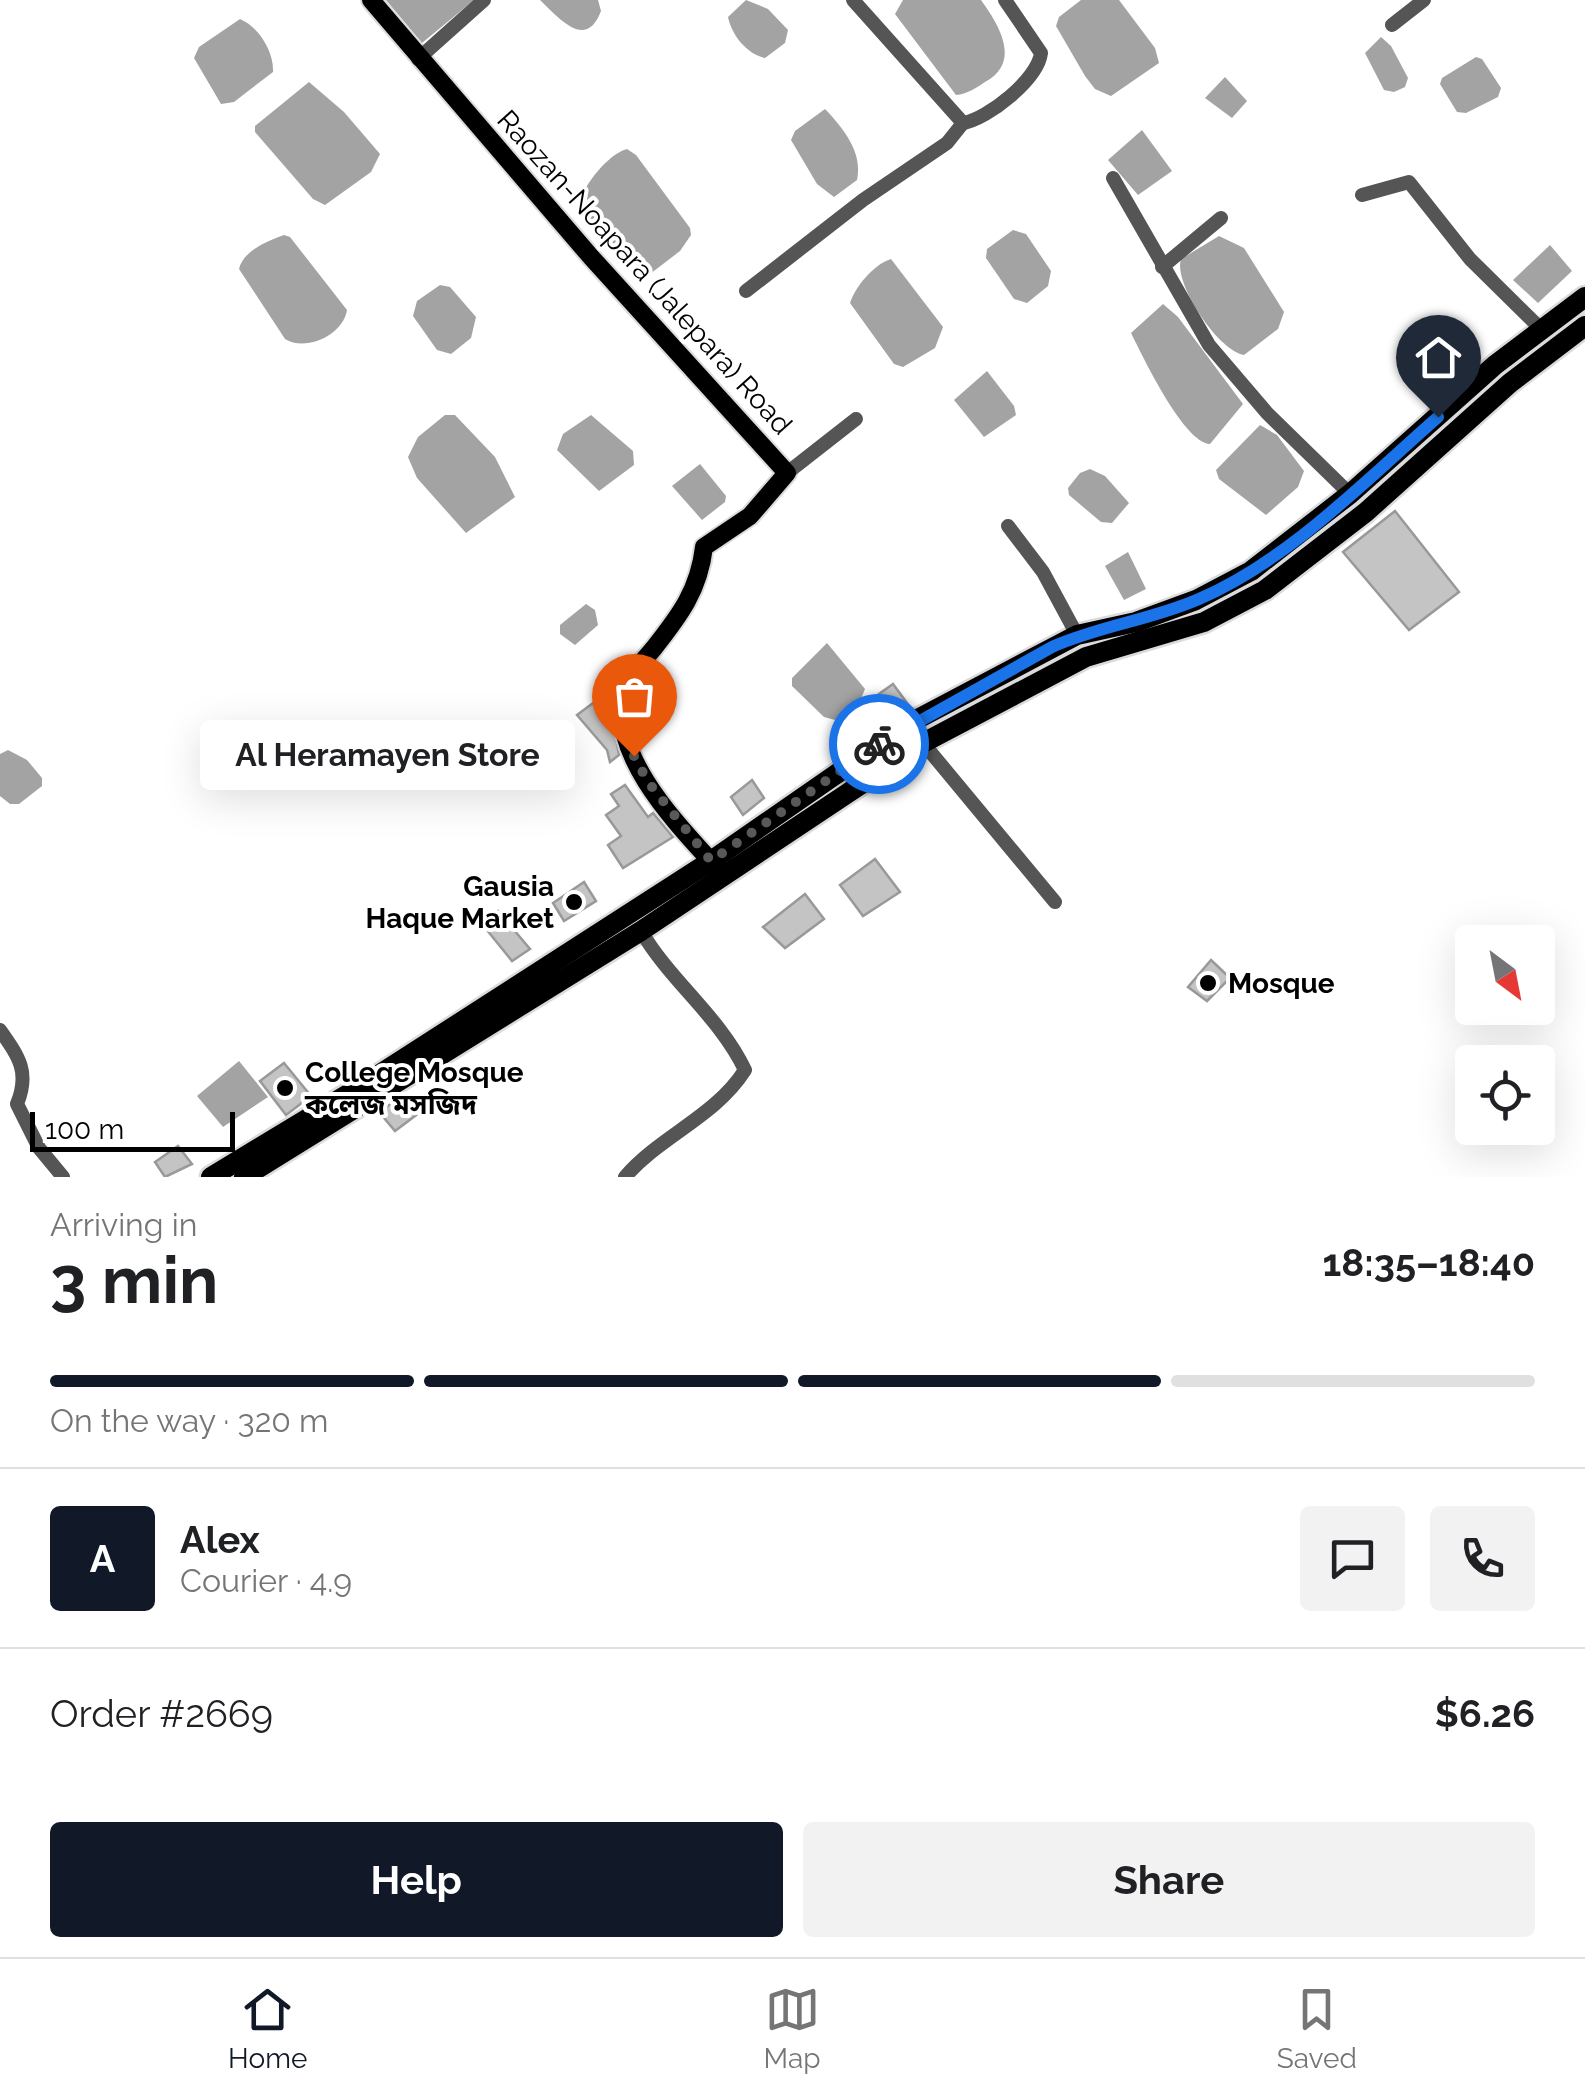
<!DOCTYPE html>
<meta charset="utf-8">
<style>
body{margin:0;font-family:Raleway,"Noto Sans Bengali",sans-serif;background:#f2f2f2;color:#202124;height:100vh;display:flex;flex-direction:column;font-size:38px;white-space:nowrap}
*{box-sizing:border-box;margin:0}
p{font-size:32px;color:#757577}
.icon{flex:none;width:55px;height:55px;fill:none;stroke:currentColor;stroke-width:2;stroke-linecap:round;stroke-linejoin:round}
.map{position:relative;height:1177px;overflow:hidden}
.details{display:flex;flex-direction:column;background:#fff;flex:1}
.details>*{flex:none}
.needle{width:65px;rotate:148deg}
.buttons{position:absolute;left:1455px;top:925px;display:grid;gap:20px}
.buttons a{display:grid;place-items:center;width:100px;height:100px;border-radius:10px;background:#fff;box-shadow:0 10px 40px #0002;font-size:50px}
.scale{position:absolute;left:30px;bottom:25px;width:205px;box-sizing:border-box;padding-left:10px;border:5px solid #000;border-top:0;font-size:28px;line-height:35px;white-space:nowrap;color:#000;-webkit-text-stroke:8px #fff;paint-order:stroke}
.pin{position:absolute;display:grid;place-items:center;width:85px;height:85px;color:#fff;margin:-102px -42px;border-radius:50% 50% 50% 0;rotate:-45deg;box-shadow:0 0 10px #0007}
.pin .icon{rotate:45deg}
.courier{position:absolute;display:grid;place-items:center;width:100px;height:100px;margin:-50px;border:8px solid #1a73e8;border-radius:50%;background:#fff;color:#222;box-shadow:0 2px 12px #0007}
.bubble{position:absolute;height:70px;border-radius:10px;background:#fff;box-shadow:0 10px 40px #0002;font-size:32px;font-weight:700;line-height:70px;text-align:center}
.summary em{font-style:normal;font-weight:700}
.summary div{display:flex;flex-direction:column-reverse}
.summary{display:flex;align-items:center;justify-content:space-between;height:170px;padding:0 50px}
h1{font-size:65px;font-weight:700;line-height:75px}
.bar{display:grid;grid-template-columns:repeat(4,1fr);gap:15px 10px;align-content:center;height:120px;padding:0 50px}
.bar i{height:12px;border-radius:8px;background:#e0e0e0}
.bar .active{background:#111827}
.bar p{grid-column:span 4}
.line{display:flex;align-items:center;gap:25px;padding:0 50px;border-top:2px solid #e0e0e0}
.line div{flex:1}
.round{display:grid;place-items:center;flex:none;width:105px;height:105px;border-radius:10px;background:#f2f2f2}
.primary-button{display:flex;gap:20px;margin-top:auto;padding:20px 50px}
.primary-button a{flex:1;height:115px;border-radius:10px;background:#111827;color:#fff;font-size:40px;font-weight:700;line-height:115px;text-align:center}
.primary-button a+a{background:#f2f2f2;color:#202124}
.tabs{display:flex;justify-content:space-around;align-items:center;height:140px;border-top:2px solid #e0e0e0;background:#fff;font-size:28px;color:#757577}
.tabs a{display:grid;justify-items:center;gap:5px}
.tabs .active{color:#111827}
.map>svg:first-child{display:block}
</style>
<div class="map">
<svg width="1585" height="1177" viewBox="0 0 1585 1177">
<rect width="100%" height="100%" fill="#fff"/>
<!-- water -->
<g fill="#a3a3a3">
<polygon points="386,0 474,0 422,43"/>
<path d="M 540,0 L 598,0 L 601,11 C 586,51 559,18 540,0 Z"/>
<path d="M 746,0 L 768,9 L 788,30 L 785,43 L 765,58 C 747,54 732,36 728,17 Z"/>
<path d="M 903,0 L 981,0 C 999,25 1022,62 985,82 C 976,88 967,94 956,95 L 895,14 Z"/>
<polygon points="1081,0 1119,0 1155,48 1159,63 1111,96 1095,89 1085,76 1056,26 1059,17"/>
<path d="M 240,19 C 259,27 274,52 273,72 L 234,102 L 221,104 L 194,58 L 199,47 Z"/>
<polygon points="1381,37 1391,46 1408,78 1405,87 1394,92 1384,90 1365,53"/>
<polygon points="1476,57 1482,59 1501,88 1498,97 1466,113 1457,112 1440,84 1442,78"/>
<polygon points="1225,77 1247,101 1232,118 1205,98"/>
<polygon points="309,82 344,112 380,154 371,172 325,205 313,199 255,132 255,126"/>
<path d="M 825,109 C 843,128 863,152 857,180 L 834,197 L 817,184 L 791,140 L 795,131 Z"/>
<polygon points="1142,130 1172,171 1138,195 1108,160"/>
<path d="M 627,149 L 636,155 L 690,228 L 691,235 L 680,251 L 650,274 C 623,272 589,226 579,202 C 585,184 608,154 627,149 Z"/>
<polygon points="1013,230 1026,234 1051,271 1048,286 1027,303 1014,299 986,258 987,249"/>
<path d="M 284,235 L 290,237 L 347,310 C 343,335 306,352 285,339 L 239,269 C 243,251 267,241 284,235 Z"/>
<path d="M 1219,236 L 1244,248 L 1284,312 L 1278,329 L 1244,355 C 1218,351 1173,283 1181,259 Z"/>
<polygon points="1550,245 1572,271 1538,303 1513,280"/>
<path d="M 891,259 L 943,327 L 935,348 L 903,367 L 894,364 L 850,303 C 855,287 874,264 891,259 Z"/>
<polygon points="440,285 450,287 476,317 471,338 451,354 437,350 413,316 417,301"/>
<path d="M 1163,304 L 1178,317 L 1243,404 L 1210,444 C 1184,443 1143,357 1131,333 Z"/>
<polygon points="987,371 1014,406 1016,415 984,437 954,400"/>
<polygon points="445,415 455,415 495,457 515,497 466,533 417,478 408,457 418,437"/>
<polygon points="591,415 633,451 634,465 599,491 557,450 563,434"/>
<polygon points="1260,425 1277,435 1304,471 1298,487 1266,515 1219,479 1216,470"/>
<polygon points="700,464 726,496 725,502 702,520 672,486"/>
<polygon points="1090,469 1105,476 1129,503 1112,523 1101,522 1069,495 1068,488 1080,473"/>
<polygon points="1128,552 1146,589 1124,600 1105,566"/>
<polygon points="586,604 595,610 598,625 575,645 560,634 560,625"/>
<polygon points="827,643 865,689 858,706 835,720 824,717 792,686 792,678"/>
<polygon points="8,750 27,760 42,778 42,786 19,804 10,804 0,796 0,754"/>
<polygon points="239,1061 268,1097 223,1127 197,1096"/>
</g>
<!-- building -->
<g fill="#c4c4c4" stroke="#999" stroke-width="2.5">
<polygon points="1395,511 1459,592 1409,630 1343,552"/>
<polygon points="893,684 910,707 879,728 862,706"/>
<polygon points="608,692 619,755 610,762 607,750 577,715"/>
<polygon points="752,780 764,798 743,815 731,797"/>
<polygon points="625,785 648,817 653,813 673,837 623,868 608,845 621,836 606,815 619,806 611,794"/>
<polygon points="875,859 900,892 863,916 840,885"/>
<polygon points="584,882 596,901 564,921 553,903"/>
<polygon points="805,894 824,919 785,948 763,927"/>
<polygon points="498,911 530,949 512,961 482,924"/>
<polygon points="1211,960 1230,978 1207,1001 1188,987"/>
<polygon points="284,1063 311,1096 286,1115 260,1081"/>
<polygon points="405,1094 419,1113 395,1131 379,1112"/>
<polygon points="178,1146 192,1164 165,1177 155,1162"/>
</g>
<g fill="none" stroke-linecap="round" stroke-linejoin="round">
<defs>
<path id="major" d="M 371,0 L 591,257 L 787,473 L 750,516 L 704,547 C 699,590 680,615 654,648 C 644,660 627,677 624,692 C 608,755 679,826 718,869"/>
<g id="highway">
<polyline points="211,1177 363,1085 711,861 910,723 1077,635 1136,622 1196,600 1251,571 1350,494 1495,365 1585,297"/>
<polyline points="244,1177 641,931 923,743 1086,657 1204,622 1265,590 1366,512 1510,383 1585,326"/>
</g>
</defs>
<!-- major casing -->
<use href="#major" stroke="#dbdbdb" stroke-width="22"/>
<!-- highway casing -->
<use href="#highway" stroke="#dbdbdb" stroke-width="25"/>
<!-- minor -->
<g stroke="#555" stroke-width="14">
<path d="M 853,0 L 963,123 C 988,119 1038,79 1041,53 L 1005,0"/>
<polyline points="1392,25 1424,0"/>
<polyline points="418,59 484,0"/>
<polyline points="1113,178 1209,345 1267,413 1350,494"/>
<polyline points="1362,195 1409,182 1470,259 1542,330"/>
<polyline points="1162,267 1221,218"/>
<polyline points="746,291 863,200 947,143 963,123"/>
<polyline points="787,473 856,419"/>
<polyline points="1008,526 1043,572 1077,635"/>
<polyline points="923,743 1055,902"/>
<path d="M 0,1030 C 19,1057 30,1072 17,1104 L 39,1148 L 63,1177"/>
<path d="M 625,1177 C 660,1136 715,1117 745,1070 C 720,1017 671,982 641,931"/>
</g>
<!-- major -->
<use href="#major" stroke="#000" stroke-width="18"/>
<!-- highway -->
<use href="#highway" stroke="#000" stroke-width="20"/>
</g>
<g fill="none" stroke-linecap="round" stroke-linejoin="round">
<!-- done -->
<polyline stroke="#595959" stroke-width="10" stroke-dasharray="0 18" points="634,756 648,782 711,861 879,744"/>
<!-- route -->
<path stroke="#1a73e8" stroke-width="12" d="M 879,744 L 1052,647 C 1099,626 1151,620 1199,599 C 1289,560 1365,481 1438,417"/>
</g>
<!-- markers -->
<g fill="#000" stroke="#fff" stroke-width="4">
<circle cx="574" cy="902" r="10"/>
<circle cx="1208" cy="983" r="10"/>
<circle cx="285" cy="1088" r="10"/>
</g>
<g text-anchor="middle" stroke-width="8" stroke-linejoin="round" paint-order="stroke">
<!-- street labels -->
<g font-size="28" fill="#000" stroke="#fff">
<text transform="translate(645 272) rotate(48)" y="10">Raozan-Noapara (Jalepara) Road</text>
</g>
<!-- poi labels -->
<g font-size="28" font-weight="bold" fill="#000" stroke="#fff" text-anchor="start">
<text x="554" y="896" text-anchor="end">Gausia<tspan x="554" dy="32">Haque Market</tspan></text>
<text x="1228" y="993">Mosque</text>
<text x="305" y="1082">College Mosque<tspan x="305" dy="32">কলেজ মসজিদ</tspan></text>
</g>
</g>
</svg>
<div class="buttons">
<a><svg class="needle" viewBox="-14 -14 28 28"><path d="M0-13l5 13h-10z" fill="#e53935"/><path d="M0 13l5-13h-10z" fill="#757577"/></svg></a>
<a><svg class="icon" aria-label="locate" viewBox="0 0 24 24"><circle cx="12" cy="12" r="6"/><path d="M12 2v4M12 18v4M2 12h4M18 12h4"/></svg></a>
</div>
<div class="scale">100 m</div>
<div class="pin" style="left:634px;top:756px;background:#ea580c"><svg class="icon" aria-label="bag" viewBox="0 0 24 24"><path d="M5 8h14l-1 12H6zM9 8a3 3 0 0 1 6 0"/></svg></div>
<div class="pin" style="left:1438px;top:417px;background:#1f2937"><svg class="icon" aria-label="home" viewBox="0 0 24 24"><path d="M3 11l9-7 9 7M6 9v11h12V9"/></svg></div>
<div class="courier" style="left:879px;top:744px"><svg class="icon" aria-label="bike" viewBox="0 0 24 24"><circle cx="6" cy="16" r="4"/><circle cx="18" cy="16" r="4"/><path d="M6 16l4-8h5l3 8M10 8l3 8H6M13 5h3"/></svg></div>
<div class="bubble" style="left:200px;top:720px;width:375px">Al Heramayen Store</div>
</div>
<section class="details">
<div class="summary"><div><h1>3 min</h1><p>Arriving in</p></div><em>18:35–18:40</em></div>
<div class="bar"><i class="active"></i><i class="active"></i><i class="active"></i><i></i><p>On the way · 320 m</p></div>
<div class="line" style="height:180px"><b class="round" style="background:#111827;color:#fff">A</b><div><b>Alex</b><p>Courier · 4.9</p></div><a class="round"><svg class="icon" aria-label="chat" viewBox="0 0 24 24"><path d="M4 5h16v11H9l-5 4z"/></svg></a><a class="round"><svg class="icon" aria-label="phone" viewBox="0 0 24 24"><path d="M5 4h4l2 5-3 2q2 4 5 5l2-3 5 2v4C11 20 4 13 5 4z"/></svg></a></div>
<div class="line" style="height:130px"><div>Order #2669</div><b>$6.26</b></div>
<div class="primary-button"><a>Help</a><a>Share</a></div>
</section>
<nav class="tabs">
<a class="active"><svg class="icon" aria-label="home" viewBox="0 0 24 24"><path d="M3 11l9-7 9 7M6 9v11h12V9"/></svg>Home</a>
<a><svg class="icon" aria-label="map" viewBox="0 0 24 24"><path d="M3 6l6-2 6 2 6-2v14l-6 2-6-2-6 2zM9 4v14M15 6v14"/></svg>Map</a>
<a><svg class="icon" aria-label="saved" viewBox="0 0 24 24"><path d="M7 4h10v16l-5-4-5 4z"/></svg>Saved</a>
</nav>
